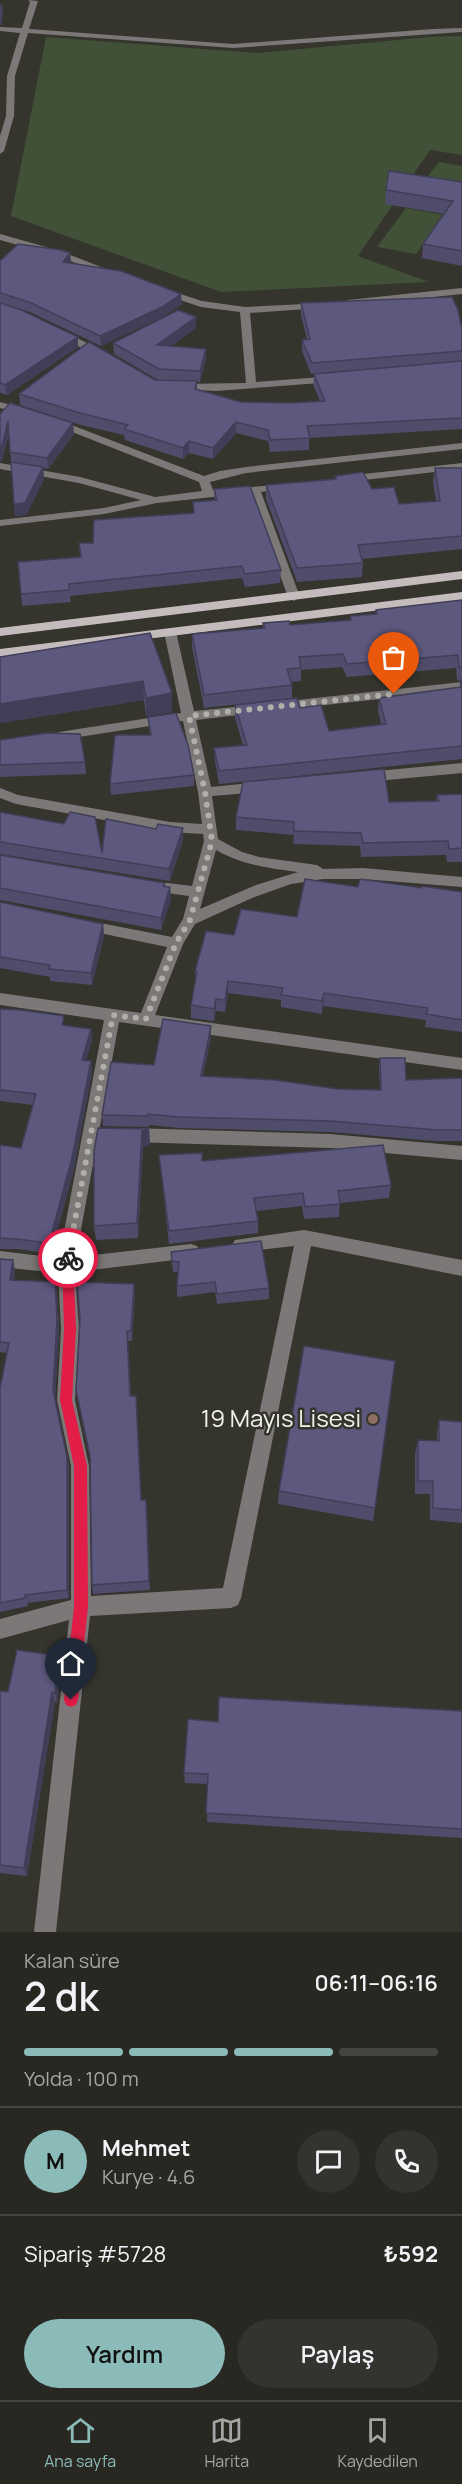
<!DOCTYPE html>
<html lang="tr">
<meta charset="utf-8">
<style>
body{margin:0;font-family:Manrope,sans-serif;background:#34332f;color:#f1f3f6;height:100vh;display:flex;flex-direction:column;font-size:22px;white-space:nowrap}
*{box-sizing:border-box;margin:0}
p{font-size:20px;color:#a5a5a5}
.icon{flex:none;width:33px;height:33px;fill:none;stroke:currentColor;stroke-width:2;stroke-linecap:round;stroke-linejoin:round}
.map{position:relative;height:1932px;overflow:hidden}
.side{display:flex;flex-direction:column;background:#282722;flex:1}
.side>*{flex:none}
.pin{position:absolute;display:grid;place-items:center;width:51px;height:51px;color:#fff;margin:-62px -26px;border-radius:50% 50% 50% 0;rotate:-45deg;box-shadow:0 0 6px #0007}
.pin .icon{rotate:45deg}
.courier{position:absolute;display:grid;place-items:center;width:60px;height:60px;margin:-30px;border:4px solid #e11d48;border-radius:50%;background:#fff;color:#222;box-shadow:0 2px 8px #0007}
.overview em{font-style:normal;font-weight:600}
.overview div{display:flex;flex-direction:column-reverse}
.overview{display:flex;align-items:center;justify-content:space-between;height:102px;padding:0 24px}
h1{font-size:39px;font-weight:600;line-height:45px}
.bar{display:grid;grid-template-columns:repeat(4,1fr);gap:9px 6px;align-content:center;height:72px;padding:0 24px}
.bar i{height:8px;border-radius:4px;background:#444440}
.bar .selected{background:#8bbbb9}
.bar p{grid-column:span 4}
.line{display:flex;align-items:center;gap:15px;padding:0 24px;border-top:2px solid #444440}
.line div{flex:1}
.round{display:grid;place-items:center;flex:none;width:63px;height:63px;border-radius:32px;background:#34332f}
.primary-button{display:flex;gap:12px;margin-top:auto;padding:12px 24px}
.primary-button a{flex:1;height:69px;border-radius:36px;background:#8bbbb9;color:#111;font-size:24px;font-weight:600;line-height:69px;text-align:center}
.primary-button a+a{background:#34332f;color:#f1f3f6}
.tabs{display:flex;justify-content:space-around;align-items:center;height:84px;border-top:2px solid #444440;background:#282722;font-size:16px;color:#a5a5a5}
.tabs a{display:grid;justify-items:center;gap:3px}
.tabs .selected{color:#8bbbb9}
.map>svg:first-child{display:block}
</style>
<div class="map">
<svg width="462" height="1932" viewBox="0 0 462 1932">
<rect width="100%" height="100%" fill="#35342d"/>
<!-- green -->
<g fill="#405138">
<polygon points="462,36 462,155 430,150 358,256 429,282 221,292 11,216 46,37 257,53 430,37"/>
<polygon points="439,162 462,166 462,181 451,195 418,188"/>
<polygon points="406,208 444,215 416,254 377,247"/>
</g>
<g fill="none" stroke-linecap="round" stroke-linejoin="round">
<!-- minor -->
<g fill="#7c7878" fill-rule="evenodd">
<polygon points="28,0 38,1 29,29 233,44 433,29 462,28 462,32 233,48 28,33 15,76 14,116 4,151 0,154 0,136 6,116 7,76 20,33 0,31 0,27 22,28 30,2"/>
<polygon points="0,234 60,251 119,274 111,276 54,255 0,240"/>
<polygon points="462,288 462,294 348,306 343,303 348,300"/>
<polygon points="159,289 165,289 202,301 245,307 324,303 326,305 321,308 250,313 256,382 334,376 339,379 334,382 216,391 174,389 173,387 178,384 246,383 240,312 201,307 159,293"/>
<polygon points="60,329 106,353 107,355 98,357 56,334 55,332"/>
<polygon points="0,402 29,410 30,412 25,415 0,408"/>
<polygon points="56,419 204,476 220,471 246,467 462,443 462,449 246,473 210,482 213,490 290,484 290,488 261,492 300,597 294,601 288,597 250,493 157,503 104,514 0,526 0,520 104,508 141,500 79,483 0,469 0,463 80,477 155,497 202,491 199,482 52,424 51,422"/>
<polygon points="462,463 462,469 346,482 340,479 346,476"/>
<path d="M 170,628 L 176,632 L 194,711 L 255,705 L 261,709 L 255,713 L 196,720 L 211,787 L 262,782 L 269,787 L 262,792 L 212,796 L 218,839 L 242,852 L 259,857 L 317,865 L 323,869 L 363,868 L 462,877 L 462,887 L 363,879 L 323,879 L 291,884 L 252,898 L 195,924 L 183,944 L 155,1015 L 462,1058 L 462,1070 L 119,1022 L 76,1257 L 191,1244 L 197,1246 L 200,1251 L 197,1256 L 191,1258 L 75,1272 L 79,1329 L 75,1400 L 89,1466 L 91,1596 L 223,1588 L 294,1246 L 241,1252 L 235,1250 L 232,1245 L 235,1240 L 304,1230 L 462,1260 L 462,1276 L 311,1246 L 241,1598 L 238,1605 L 231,1608 L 90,1616 L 56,1932 L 34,1932 L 69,1620 L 0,1639 L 0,1619 L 71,1600 L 71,1466 L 57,1400 L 61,1329 L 58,1273 L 0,1267 L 0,1251 L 59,1258 L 104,1020 L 0,1005 L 0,993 L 141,1013 L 167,947 L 85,930 L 80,929 L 78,925 L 80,921 L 85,920 L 172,937 L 183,919 L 189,896 L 151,891 L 144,886 L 151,881 L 192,886 L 204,841 L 203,834 L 170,832 L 16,804 L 0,798 L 0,788 L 18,795 L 170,822 L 202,824 L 198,792 L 183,721 L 59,740 L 52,736 L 59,732 L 181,713 L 164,632 ZM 216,850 C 242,865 269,868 298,872 L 256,885 L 200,909 Z"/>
<polygon points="462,682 462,690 279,710 273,706 279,702"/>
<polygon points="462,763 462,773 366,782 359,777 366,772"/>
<polygon points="130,1128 330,1134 462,1146 462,1160 330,1148 130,1142 124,1140 122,1135 124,1130"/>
</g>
<!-- major -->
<g fill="#c4bbbc" fill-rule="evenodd">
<polygon points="462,571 462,579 0,636 0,628"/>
<polygon points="462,592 462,600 0,657 0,649"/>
</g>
</g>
<!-- wall -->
<g fill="#504c6c">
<polygon points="462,182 462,266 422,258 423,244 444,214 385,204 386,190"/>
<polygon points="70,253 71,263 182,304 162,317 101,346 30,312 0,303 0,260"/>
<polygon points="0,303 78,337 78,347 7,395 0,393"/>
<polygon points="301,303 462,329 462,429 309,438 309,450 270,452 268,441 236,433 213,459 189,453 183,459 125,440 124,435 81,425 20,405 19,394 158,380 114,354 113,343 196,317 196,328 171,346 206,360 200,382 197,382 197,389 241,402 291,403 320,401 313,385 314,374 311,374 302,351 302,340 307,340 301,315"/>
<polygon points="0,414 74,434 48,469 43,468 44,479 26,515 15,516 9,434 2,461"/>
<polygon points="435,468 462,468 462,549 362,559 363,563 362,577 297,582 266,499 266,485 334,479 335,476 372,489 399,504 436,501 433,482"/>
<polygon points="214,489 281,570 280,583 245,587 242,578 70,596 71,602 22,606 21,594 80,557 93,543 193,513 193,502 215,501"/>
<polygon points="462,600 462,759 219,784 215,761 214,748 243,745 235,718 235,705 300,708 329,731 381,724 378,710 379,698 460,687 460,681 457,680 456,668 347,677 342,667 301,670 301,681 291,682 292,685 292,698 204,708 192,647 192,634 263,628 263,623 290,625 350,620 350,616 375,614 376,610"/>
<polygon points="150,633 172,693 172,712 146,716 144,700 0,723"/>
<polygon points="148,717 194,775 194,786 111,795 110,784 150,735"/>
<polygon points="0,740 85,762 86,774 0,777"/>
<polygon points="462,794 462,862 447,862 446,855 361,857 360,846 293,844 294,835 236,830 236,817 389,802 436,801 437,795"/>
<polygon points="0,812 102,853 156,829 183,828 183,840 170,881 0,854"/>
<polygon points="0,855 165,883 165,887 170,887 171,899 161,930 0,900"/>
<polygon points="358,887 422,888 462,892 462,1032 425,1027 426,1020 323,1006 322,1014 281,1007 281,1000 228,993 225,1012 216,1011 214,1021 191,1018 191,1005 195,983 195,971 234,935 297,917"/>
<polygon points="0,902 103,924 104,936 92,985 50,981 50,977 0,968"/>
<polygon points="0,1009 66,1025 91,1029 92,1040 86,1060 91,1061 92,1072 74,1169 51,1254 18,1249 0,1249 0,1145 21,1148 33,1105 0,1101"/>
<polygon points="211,1037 203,1076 337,1089 380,1090 379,1069 380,1058 406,1080 462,1078 462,1141 435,1141 330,1132 180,1128 149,1125 149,1127 103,1126 102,1115 154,1065"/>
<polygon points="149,1129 150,1145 143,1147 138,1238 96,1240 94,1226"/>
<polygon points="159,1155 202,1161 391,1185 389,1198 340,1203 339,1217 304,1219 302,1206 257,1211 258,1221 258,1233 169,1244"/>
<polygon points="171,1252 269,1288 269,1299 217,1304 215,1292 177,1297 177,1286 178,1272 173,1272"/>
<polygon points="0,1259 13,1260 15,1271 14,1280 55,1282 57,1292 59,1329 55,1399 69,1466 69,1598 27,1603 28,1606 0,1612 0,1388 7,1353 0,1352"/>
<polygon points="135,1294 132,1341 128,1341 131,1396 142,1500 147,1509 150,1590 93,1594 92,1585 90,1459 76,1390"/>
<polygon points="439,1420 462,1422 462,1523 430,1520 430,1494 415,1494 415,1453 418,1440 437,1441 437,1434"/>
<polygon points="279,1491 375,1508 373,1521 278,1504"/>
<polygon points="59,1656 62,1666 57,1703 55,1702 27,1876 0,1873 0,1691 8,1692"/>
<polygon points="462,1711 462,1838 207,1822 208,1784 185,1783 184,1773 218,1722"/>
</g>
<!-- shaded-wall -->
<g fill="#413e58">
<polygon points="2,5 2,25 0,25 0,18"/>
<polygon points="70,253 71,263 63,262"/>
<polygon points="181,294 182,304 162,317 101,346 100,336"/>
<polygon points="196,317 196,328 157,357 157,345"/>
<polygon points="78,337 78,347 7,395 5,385"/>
<polygon points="206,349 206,360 200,382 200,371"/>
<polygon points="8,421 9,432 2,461 0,462 0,451"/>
<polygon points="236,422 236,433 213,459 213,448"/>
<polygon points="73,423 74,434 48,469 47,458"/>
<polygon points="189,441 189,453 183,459 183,448"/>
<polygon points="43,467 44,479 26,515 15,516 14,504"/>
<polygon points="143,681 144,700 0,723 0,704"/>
<polygon points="172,693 172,712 146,716 146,698"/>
<polygon points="183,828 183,840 170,881 169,869"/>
<polygon points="170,887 171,899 161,930 161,918"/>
<polygon points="103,924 104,936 92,985 91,973"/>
<polygon points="228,981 228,993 225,1012 225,1000"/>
<polygon points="324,993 323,1006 322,1014 322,1001"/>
<polygon points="216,999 216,1011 214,1021 214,1009"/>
<polygon points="211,1026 211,1037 201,1087 201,1076"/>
<polygon points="91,1029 92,1040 83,1071 82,1060"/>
<polygon points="91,1061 92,1072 74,1169 51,1254 49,1243"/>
<polygon points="149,1129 150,1145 143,1147 138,1238 137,1223 142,1131"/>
<polygon points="13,1260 15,1271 12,1291 10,1280"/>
<polygon points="55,1282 57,1292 59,1329 55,1400 53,1390"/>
<polygon points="134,1284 135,1294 132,1341 131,1331"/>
<polygon points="67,1457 69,1466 69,1598 67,1590"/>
<polygon points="146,1500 147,1509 150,1590 149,1581"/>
<polygon points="59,1656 62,1666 57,1703 55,1693"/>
<polygon points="52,1692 55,1702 27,1876 24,1868"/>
</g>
<!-- building -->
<g fill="#5d587d" stroke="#413e58" stroke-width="1.5">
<rect x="0" y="5" width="2" height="13"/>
<polygon points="389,171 462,182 462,251 423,244 453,201 386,190"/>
<polygon points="18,244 61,250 70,253 63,262 121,271 181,294 162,307 100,336 29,302 0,293 0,260 1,260"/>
<polygon points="452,297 458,310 462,329 462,351 312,363 302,340 310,339 301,303"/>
<polygon points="0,303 21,310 78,337 5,385 0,383"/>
<polygon points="178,310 196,317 157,345 206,349 200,371 159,369 113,343"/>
<polygon points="89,342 155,380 197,381 195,389 241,402 291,403 325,401 314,374 462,361 462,418 307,426 310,438 270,440 268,430 236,422 213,448 189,441 183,448 124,429 128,425 80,413 19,394"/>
<polygon points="10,403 73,423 47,458 10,452 8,421 1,450 0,451 0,414"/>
<polygon points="11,462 43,467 25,503 14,504"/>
<polygon points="435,468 462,468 462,536 358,545 363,563 297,568 266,485 336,479 335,476 363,472 372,489 394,487 399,504 440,501"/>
<polygon points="250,486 281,570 245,574 242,566 69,584 69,590 21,594 18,562 81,557 79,543 93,543 94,520 194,513 193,502 217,500 214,489"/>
<polygon points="462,600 462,668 459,667 458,655 347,664 343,654 299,657 301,668 287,669 292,685 204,695 192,634 265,628 263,623 289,621 290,625 351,620 350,616 377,614 376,610"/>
<polygon points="150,633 172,693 146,698 143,681 0,704 0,657"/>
<polygon points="460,680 462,680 462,746 219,771 214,748 247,745 235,705 297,698 300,708 321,705 329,731 386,724 379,698 461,687"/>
<polygon points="176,713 188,745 194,775 110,784 115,735 151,735 148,717"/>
<polygon points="46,733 80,734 85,762 0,765 0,740"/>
<polygon points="384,769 389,802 439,801 437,795 462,794 462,848 449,849 448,841 363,843 361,833 294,831 294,822 236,817 243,782"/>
<polygon points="0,812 64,824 70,812 95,817 102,853 106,819 156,829 158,824 183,828 169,869 0,842"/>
<polygon points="0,855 165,883 163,886 170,887 161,918 0,888"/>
<polygon points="305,879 358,887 360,879 422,888 422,886 462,892 462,1020 426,1014 428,1008 324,993 322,1001 281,995 283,988 228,981 225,1000 216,999 214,1009 191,1005 197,972 195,971 206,931 234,935 241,909 297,917"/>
<polygon points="0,902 103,924 91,973 49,969 50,965 0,957"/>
<polygon points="0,1009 21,1010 64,1016 62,1025 91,1029 82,1060 91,1061 72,1158 49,1243 16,1239 0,1238 0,1145 21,1148 36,1094 0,1090"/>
<polygon points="163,1019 211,1026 201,1076 275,1080 337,1089 381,1090 380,1058 405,1058 406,1080 462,1078 462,1130 437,1130 331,1121 179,1117 148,1114 148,1116 102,1115 111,1062 154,1065"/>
<polygon points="98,1128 149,1129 142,1131 137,1223 94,1226 94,1151"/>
<polygon points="383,1145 391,1185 338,1191 340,1204 305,1207 303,1193 254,1198 258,1221 169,1231 159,1155 202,1153 202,1161"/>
<polygon points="261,1241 269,1288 217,1294 215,1282 177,1286 179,1262 172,1261 171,1252"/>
<polygon points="0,1259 13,1260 10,1280 55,1282 57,1319 53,1390 67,1457 67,1590 25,1595 26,1598 0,1603 0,1388 9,1343 0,1342"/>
<polygon points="77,1282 134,1284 131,1331 127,1331 130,1396 136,1396 141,1500 146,1500 149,1581 92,1585 90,1456 76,1390 80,1319"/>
<polygon points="304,1346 395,1361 375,1508 279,1491"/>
<polygon points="439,1420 462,1422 462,1510 433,1508 433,1481 418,1481 418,1440 439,1441"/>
<polygon points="17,1650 59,1656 55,1693 52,1692 24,1868 0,1865 0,1691 8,1692"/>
<polygon points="219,1697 462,1711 462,1829 206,1813 208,1774 184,1773 188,1719 218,1722"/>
</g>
<!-- route -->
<polygon fill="#e11d48" points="68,1253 73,1258 76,1329 72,1400 87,1466 88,1607 78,1700 76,1705 71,1707 66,1705 64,1700 74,1607 74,1466 60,1400 64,1329 62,1258"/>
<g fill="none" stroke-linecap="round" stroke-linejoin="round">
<!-- done -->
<polyline stroke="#b0b0aa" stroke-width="6" stroke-dasharray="0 10.8" points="68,1258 113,1015 146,1019 176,943 190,920 212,841 205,792 189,716 394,694"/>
</g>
<!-- markers -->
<circle fill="#8d6e63" stroke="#35342d" stroke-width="2" cx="373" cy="1419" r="6"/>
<g text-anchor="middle" stroke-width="5" stroke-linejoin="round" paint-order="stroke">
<!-- near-poi labels -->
<g font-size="24" fill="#f3f3ee" stroke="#35342d" text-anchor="end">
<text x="361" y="1427">19 Mayıs Lisesi</text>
</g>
</g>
</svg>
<div class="pin" style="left:394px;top:694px;background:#ea580c"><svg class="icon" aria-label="bag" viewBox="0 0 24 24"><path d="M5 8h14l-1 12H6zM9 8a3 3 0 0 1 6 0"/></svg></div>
<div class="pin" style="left:71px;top:1700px;background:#1f2937"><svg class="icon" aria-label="home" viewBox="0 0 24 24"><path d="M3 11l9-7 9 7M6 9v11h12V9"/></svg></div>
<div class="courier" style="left:68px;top:1258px"><svg class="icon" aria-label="bike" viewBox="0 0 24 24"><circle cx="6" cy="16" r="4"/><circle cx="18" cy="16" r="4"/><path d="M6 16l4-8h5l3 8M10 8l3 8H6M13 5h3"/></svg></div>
</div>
<section class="side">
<div class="overview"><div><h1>2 dk</h1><p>Kalan süre</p></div><em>06:11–06:16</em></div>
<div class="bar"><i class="selected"></i><i class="selected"></i><i class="selected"></i><i></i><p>Yolda · 100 m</p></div>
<div class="line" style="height:108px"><b class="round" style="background:#8bbbb9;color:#111">M</b><div><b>Mehmet</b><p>Kurye · 4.6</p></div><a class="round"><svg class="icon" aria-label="chat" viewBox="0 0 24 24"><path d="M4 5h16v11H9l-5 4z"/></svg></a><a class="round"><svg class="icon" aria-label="phone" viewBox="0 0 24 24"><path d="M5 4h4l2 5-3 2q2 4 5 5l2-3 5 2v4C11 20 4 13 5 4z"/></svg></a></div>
<div class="line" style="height:78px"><div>Sipariş #5728</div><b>₺592</b></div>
<div class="primary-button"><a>Yardım</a><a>Paylaş</a></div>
</section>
<nav class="tabs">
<a class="selected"><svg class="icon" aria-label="home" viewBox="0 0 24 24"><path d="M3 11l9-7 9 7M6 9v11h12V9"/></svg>Ana sayfa</a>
<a><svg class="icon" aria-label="map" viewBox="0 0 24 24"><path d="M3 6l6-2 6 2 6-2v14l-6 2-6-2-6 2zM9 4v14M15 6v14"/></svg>Harita</a>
<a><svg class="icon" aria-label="saved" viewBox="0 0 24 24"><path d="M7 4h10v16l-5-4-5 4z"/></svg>Kaydedilen</a>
</nav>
